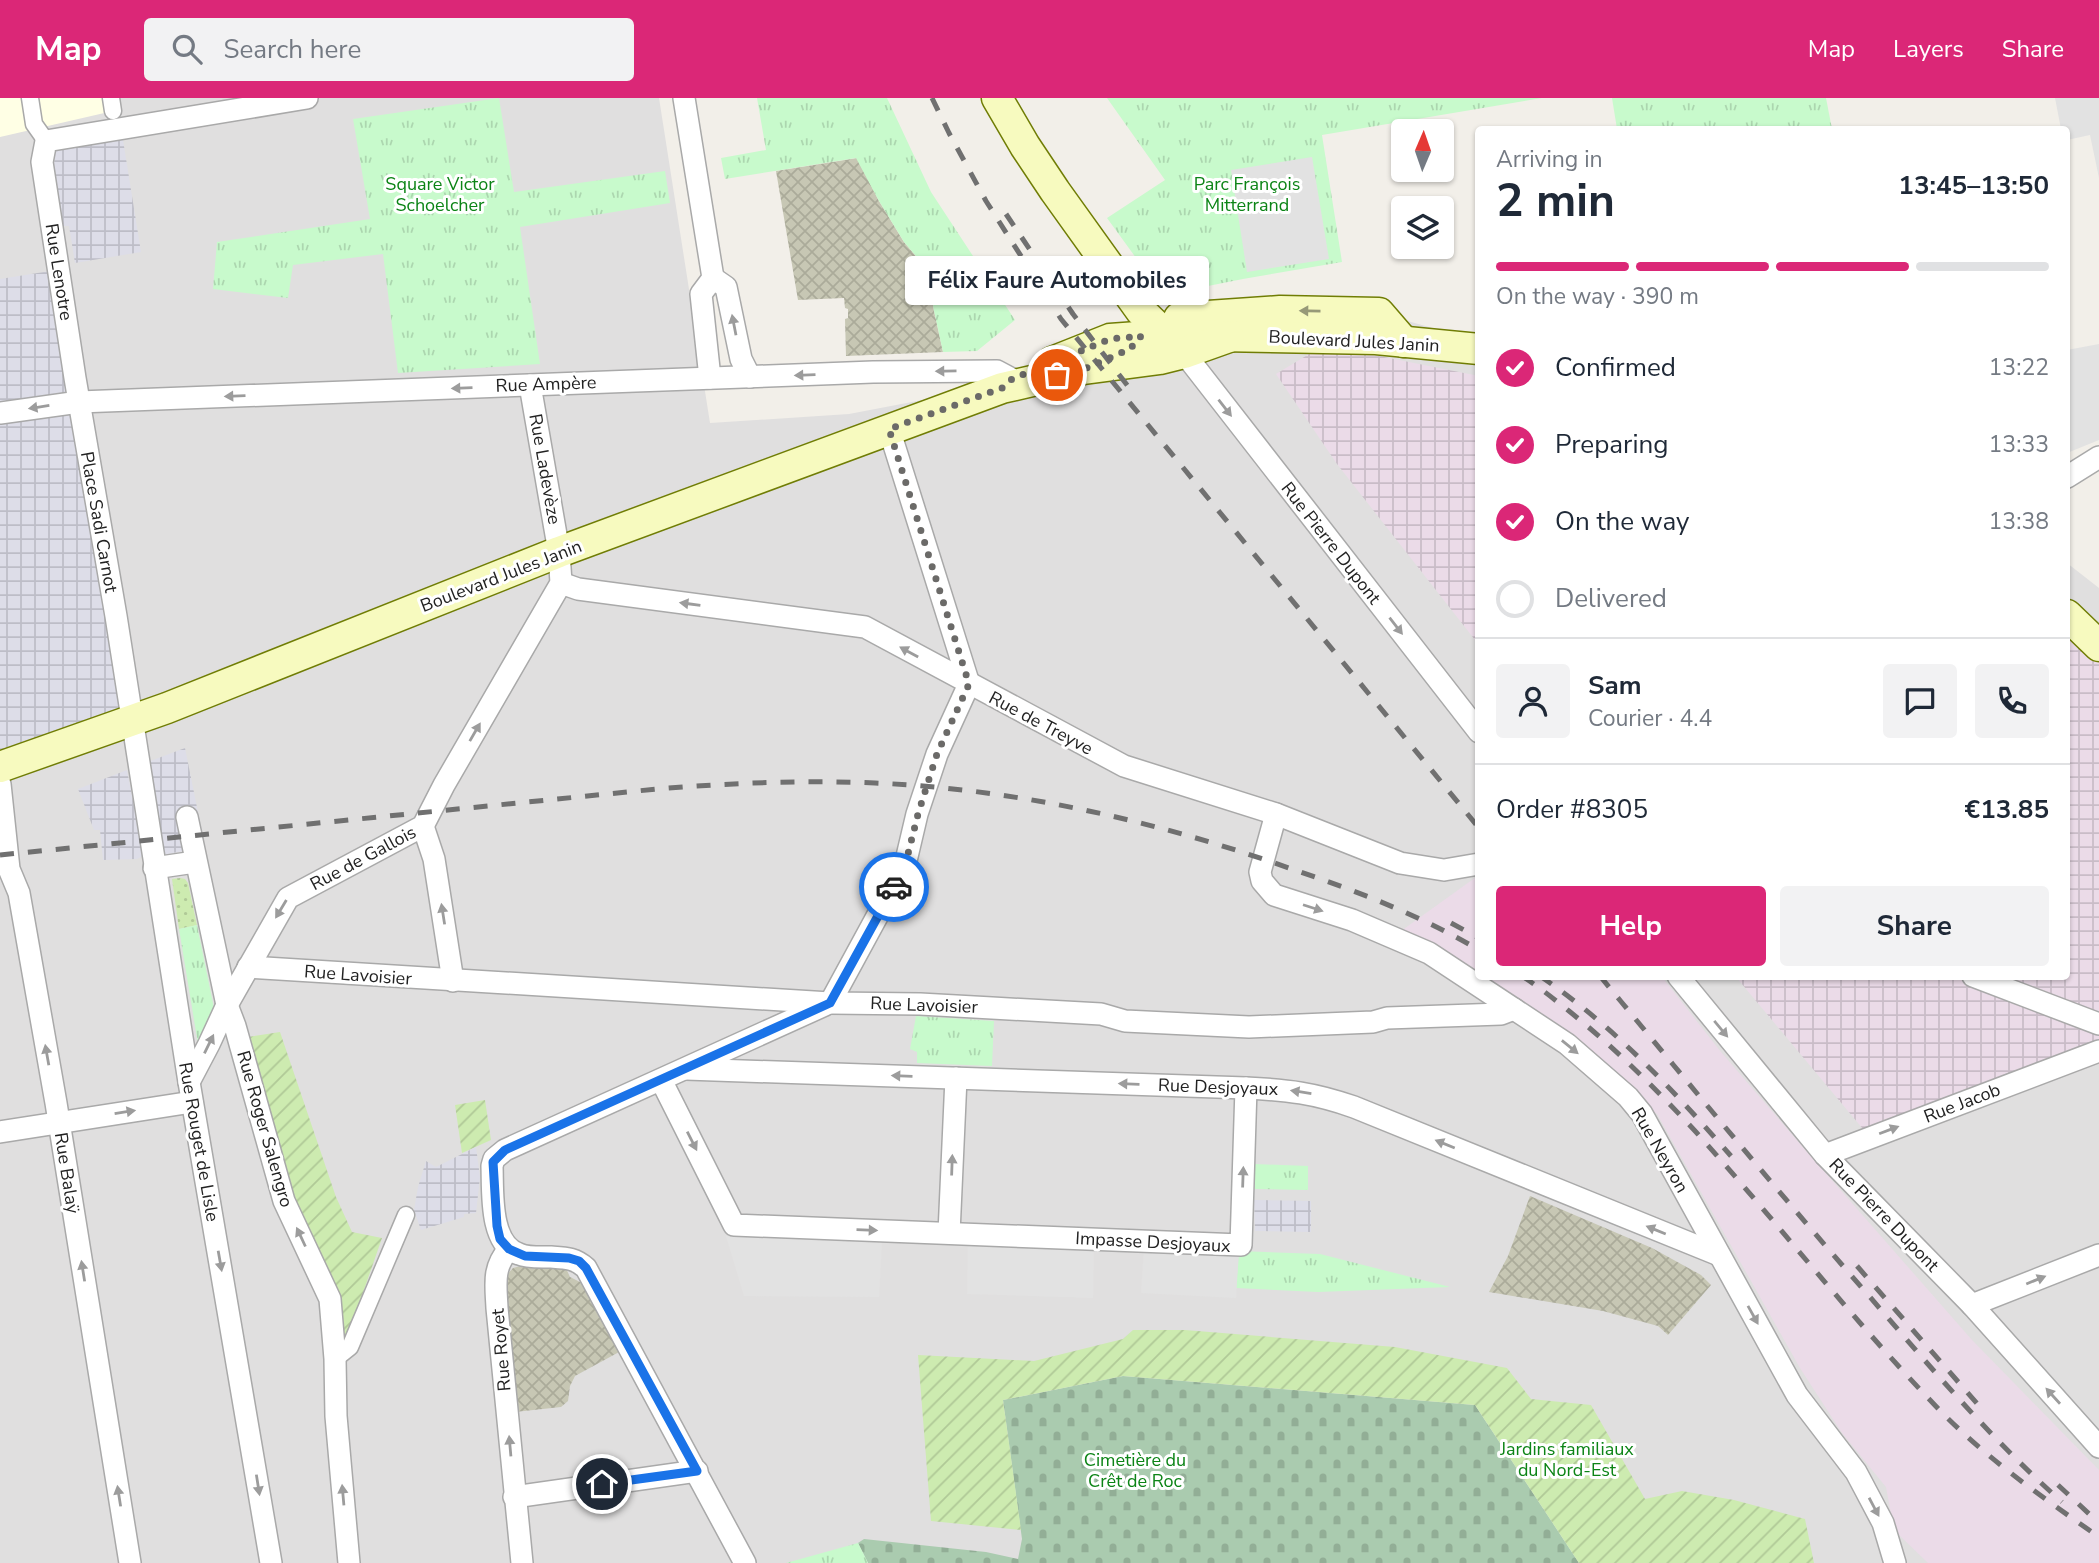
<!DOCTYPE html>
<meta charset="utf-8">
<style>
body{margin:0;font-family:"Nunito Sans",sans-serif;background:#f2f2f3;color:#1f2937;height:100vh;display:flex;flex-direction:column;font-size:26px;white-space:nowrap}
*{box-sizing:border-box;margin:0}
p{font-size:23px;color:#747a83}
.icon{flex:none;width:38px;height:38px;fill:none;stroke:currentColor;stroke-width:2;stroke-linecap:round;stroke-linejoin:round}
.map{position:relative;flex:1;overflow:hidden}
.drawer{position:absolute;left:1475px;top:28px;width:595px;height:854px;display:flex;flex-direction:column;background:#fff;border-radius:7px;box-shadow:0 2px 5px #0004}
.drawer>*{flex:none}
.needle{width:46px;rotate:2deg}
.fabs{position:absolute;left:1391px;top:21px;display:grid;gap:14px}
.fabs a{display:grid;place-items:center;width:63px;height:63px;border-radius:7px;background:#fff;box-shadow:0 2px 5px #0004;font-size:35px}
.pin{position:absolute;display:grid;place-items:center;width:60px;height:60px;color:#fff;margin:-30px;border:4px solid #fff;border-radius:50%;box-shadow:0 2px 7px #0007}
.courier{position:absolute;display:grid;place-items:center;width:70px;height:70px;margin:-35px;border:5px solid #1a73e8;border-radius:50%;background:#fff;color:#222;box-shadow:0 2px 9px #0007}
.bubble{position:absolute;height:49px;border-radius:7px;background:#fff;box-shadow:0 2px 5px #0004;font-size:23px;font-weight:700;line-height:49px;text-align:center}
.overview em{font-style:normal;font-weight:700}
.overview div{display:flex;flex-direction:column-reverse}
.overview{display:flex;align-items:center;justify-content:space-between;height:119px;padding:0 21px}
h1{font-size:46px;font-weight:700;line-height:52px}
.bar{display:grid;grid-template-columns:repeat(4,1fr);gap:10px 7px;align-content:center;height:84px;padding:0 21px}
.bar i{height:9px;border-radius:5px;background:#e0e1e3}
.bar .active{background:#db2777}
.bar p{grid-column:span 4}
.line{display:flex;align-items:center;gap:18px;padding:0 21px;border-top:2px solid #e0e1e3}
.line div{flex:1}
.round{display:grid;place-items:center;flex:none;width:74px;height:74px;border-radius:7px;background:#f2f2f3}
ol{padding:0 21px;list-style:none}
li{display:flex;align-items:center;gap:21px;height:77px}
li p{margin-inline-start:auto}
li .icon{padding:7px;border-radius:50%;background:#db2777;color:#fff;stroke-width:4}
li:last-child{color:#747a83}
li i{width:38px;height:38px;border:4px solid #e0e1e3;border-radius:50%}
.button{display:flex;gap:14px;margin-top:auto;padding:14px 21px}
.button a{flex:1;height:80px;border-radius:7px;background:#db2777;color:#fff;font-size:28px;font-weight:700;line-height:80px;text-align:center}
.button a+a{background:#f2f2f3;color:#1f2937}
header{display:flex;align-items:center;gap:42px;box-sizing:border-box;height:98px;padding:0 35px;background:#db2777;color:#fff}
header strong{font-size:33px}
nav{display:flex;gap:38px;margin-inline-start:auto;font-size:24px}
.search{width:490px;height:63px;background:#f2f2f3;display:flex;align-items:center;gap:18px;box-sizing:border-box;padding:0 24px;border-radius:7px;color:#747a83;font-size:26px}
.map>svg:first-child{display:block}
</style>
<header>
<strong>Map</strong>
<div class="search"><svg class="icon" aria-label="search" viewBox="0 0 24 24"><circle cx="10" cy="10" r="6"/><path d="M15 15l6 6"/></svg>Search here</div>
<nav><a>Map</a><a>Layers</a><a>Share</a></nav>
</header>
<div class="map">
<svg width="2099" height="1465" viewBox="0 0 2099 1465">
<defs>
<pattern id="industrial-grid" width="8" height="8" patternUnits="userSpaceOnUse" patternTransform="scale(1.75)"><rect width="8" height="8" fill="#ebdbe8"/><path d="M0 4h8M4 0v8" fill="none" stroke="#c9bcc7"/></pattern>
<pattern id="construction-cross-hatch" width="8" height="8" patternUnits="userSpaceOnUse" patternTransform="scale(1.75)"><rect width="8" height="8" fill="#c7c7b4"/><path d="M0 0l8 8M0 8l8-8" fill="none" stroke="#abab9a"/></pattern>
<pattern id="grass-dots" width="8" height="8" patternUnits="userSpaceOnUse" patternTransform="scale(1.75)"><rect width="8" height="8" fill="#cdebb0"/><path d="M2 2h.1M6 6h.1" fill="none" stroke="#b0c997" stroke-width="1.8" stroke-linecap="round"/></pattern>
<pattern id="cemetery-stones" width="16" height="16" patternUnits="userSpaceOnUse" patternTransform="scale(1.75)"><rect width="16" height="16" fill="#aacbaf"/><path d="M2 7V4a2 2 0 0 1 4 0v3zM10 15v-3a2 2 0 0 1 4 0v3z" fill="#92ae96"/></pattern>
<pattern id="park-tufts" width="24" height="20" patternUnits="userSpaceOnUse" patternTransform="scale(1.75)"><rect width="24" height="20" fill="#c8facc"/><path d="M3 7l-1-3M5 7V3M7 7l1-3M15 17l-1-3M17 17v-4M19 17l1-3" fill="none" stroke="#acd6af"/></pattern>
<pattern id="garden-furrows" width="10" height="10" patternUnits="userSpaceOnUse" patternTransform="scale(1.75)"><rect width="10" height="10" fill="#cdebb0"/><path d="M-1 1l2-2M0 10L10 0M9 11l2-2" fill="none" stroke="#b0c997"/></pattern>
<pattern id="plaza-grid" width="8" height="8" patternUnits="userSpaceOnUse" patternTransform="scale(1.75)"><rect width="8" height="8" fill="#dddde8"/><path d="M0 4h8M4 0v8" fill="none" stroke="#bdbdc7"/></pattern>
</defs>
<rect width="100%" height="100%" fill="#f2efe9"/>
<!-- residential -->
<polygon fill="#e0dfdf" points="0,0 659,0 710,325 849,316 1379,215 1479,243 1479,878 2067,878 2067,465 2099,490 2099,1465 0,1465"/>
<!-- industrial -->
<g fill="url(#industrial-grid)">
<polygon points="1324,247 1479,278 1479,547 1337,366 1276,276"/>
<polygon points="2067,534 2099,553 2099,956 1873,1043 1736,879 2067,878"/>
</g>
<!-- education -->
<polygon fill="#ffffe5" points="0,0 111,0 113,13 0,39"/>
<!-- railway -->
<polygon fill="#ebdbe8" points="1479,777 1479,878 1662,879 1721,954 1808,1055 1972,1242 2099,1372 2099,1465 1928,1465 1894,1432 1886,1389 1842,1335 1800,1270 1657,1016 1401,833"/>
<!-- construction -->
<g fill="url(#construction-cross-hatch)">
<polygon points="857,60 879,103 904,144 943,190 933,208 943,254 846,258 845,221 848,220 848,211 845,210 844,200 798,202 776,73"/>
<polygon points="1530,1098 1652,1150 1701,1177 1711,1187 1668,1237 1658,1228 1603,1213 1489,1194 1508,1158"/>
<polygon points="524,1167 565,1168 570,1179 586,1187 621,1253 575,1278 570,1288 568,1303 561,1309 515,1314 502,1182 513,1170"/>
</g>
<!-- grass -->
<polygon fill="url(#grass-dots)" points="180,780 185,781 188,785 197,827 179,831 172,781"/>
<!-- cemetery -->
<polygon fill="url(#cemetery-stones)" points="1123,1278 1475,1307 1579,1465 868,1465 858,1445 864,1441 986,1454 1018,1461 1022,1441 1003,1302"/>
<!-- park -->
<g fill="url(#park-tufts)">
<polygon points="499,0 514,94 665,73 670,105 520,129 540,266 398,275 383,156 293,167 288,200 213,191 217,144 370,121 353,21"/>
<polygon points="757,0 887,0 931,94 1015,222 977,253 943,254 933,208 943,190 904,144 879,103 856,60 725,81 721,60 766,52"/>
<polygon points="1107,0 1542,0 1322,37 1342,164 1243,181 1163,197 1107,120 1165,82"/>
<polygon points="1612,0 1826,0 1832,31 1617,31"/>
<polygon points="197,827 214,910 198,946 179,831"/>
<polygon points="916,918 994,923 992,968 917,965 917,954 910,951"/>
<polygon points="1255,1066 1308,1068 1308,1092 1255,1091"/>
<polygon points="1239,1153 1320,1156 1450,1189 1318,1194 1236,1190"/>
<polygon points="858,1445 868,1465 784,1465 786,1465"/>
</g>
<!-- garden -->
<g fill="url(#garden-furrows)">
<polygon points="280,934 336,1099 352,1134 382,1140 348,1238 341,1239 305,1131 287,1083 248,939"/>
<polygon points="485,1002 491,1042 462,1055 455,1007"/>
<polygon points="1133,1232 1185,1232 1395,1249 1507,1270 1531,1301 1591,1307 1645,1401 1682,1393 1734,1402 1805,1421 1814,1465 1579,1465 1475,1307 1123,1278 1003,1302 1021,1432 931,1423 918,1257 1034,1263 1123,1241"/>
</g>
<!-- parking -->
<g fill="#e2e2e2">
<polygon points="2055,0 2099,0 2099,80 2090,37 2067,42 2067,32 2061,31"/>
<polygon points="1312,59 1329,161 1247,174 1231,72"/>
<polygon points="2099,246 2099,342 2067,355 2067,252"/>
<polygon points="726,1138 882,1144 879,1199 744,1198"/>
<polygon points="968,1144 1094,1148 1093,1200 967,1196"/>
<polygon points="1144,1150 1239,1153 1236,1200 1141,1195"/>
</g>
<!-- plaza -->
<g fill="url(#plaza-grid)">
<polygon points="123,42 141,154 75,165 69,128 63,128 54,68 55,55 58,50"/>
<polygon points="50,173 126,610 0,654 0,181"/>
<polygon points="185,650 205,749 162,757 145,665"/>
<polygon points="127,672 143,755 141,759 137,761 103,762 100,732 94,732 78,691"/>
<polygon points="476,1049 480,1079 476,1115 464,1116 464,1119 421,1132 414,1112 418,1089 426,1063 436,1069"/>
<polygon points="1254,1102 1311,1103 1311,1134 1255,1133"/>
</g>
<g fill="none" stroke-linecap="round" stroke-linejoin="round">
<defs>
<g id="pedestrian">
<polyline points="30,0 34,26 46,43"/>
<polyline points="111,0 113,13"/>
<polyline points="335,1261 350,1249 406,1117"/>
</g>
<g id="minor">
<polyline points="684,0 713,180 701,196 710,280"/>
<polyline points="713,180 726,189 741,261 750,279"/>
<polyline points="1184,255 1479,634"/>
<polyline points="0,315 79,304 873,274 997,273 1012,281"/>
<polyline points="889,331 969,586"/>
<polyline points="2067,379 2099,359"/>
<polyline points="561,485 578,491 865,529 1124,668 1276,716 1400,765 1444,772 1479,766"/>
<polyline points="0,686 9,771 19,795 56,1005 130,1465"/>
<polyline points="1276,716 1260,774 1262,783 1274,797 1352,822 1429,855 1567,946 1628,999 1642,1016 1797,1297 1856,1374 1883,1425 1895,1465"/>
<polyline points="187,719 227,907 235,928 284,1103 330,1201 335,1261 336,1318 349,1465"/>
<polyline points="423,728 434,761 453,883"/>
<polyline points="154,770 195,764"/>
<polyline points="248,869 830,905 920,906 992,910 1101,916 1125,923 1249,929 1373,924 1387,920 1501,916 1514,911"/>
<polyline points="1678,878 1825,1057 1972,1207 2099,1349"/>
<polyline points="1973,878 2099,926"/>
<polyline points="830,905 905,767 917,716 937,656 969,586"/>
<path d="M 686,971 L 1246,990 C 1288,992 1314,995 1354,1009 L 1719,1157"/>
<polyline points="661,982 734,1127 1241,1147 1246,990"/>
<polyline points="189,984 209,946 227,907 288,800 423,728 444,687 561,485 559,454 530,287"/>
<polyline points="0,1034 192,1004"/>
<polyline points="1825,1057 2099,953"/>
<polyline points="949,1135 956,980"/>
<path d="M 509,1151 C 492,1170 496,1187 497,1210 L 522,1465"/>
<polyline points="1972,1207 2099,1157"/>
<polyline points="514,1399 697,1373"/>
<polyline points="271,1465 189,984 116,518 75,280 42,64 46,43 307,0"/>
<path d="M 745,1465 L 586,1170 C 575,1160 566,1160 551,1159 C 541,1159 528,1160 519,1156 C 489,1146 493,1093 492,1068 L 494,1061 L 505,1052 L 825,907"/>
</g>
<g id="secondary">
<polyline points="997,0 1025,48 1055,93 1141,213 1174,245"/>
<polyline points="1179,220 1280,213 1379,215 1404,244"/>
<polyline points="1052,264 1110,241 1165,237 1376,241 1479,251"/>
<polyline points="2067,517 2099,548"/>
<polyline points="0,669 167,610 559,454 1002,290 1084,271 1160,261 1184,255 1229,239"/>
</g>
</defs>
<!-- pedestrian casing -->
<use href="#pedestrian" stroke="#a9a9a9" stroke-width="19"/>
<!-- minor casing -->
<use href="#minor" stroke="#a9a9a9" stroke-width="24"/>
<!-- secondary casing -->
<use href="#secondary" stroke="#707d05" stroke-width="33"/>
<!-- pedestrian -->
<use href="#pedestrian" stroke="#fff" stroke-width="16"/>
<!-- minor -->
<use href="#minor" stroke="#fff" stroke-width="21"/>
<!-- secondary -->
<use href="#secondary" stroke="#f7fabf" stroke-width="30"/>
<!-- rail -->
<g stroke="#707070" stroke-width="5" stroke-dasharray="14 14" stroke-linecap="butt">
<polyline points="932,0 949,35 986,103 1061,221 1479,730"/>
<polyline points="1006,116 1073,216 1130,291"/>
<path d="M 0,757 L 657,691 C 730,685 802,682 875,685 C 1016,691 1156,723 1289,770 C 1354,792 1420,817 1479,852"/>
<polyline points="1451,825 1479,840"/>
<path d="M 1522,878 C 1539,889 1554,901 1569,913 C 1615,950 1656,991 1696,1034 C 1775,1122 1848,1216 1930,1302 C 1980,1356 2039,1397 2099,1439"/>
<path d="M 1540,878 C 1614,928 1673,992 1731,1058"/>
<path d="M 1600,878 C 1689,986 1778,1094 1870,1199 C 1931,1270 1992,1342 2062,1404"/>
<polyline points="1857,1168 1981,1310"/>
<polyline points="2058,1387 2099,1425"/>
</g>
</g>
<!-- one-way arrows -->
<defs><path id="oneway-solid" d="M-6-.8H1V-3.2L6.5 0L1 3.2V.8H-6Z" transform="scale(1.75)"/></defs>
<use fill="#979978" href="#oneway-solid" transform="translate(1310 213) rotate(-179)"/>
<g fill="#9c9c9c">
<use href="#oneway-solid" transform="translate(734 227) rotate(-101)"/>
<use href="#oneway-solid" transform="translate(946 273) rotate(179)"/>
<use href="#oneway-solid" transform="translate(805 277) rotate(178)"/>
<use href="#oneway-solid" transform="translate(462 290) rotate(178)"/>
<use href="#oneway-solid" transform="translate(235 298) rotate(178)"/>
<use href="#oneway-solid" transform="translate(39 309) rotate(171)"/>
<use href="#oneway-solid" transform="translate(1225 310) rotate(52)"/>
<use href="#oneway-solid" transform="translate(690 506) rotate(-172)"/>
<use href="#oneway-solid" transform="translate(1396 528) rotate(52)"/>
<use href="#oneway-solid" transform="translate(909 554) rotate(-151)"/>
<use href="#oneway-solid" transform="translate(475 634) rotate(-60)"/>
<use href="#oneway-solid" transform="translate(1313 810) rotate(18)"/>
<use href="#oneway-solid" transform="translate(281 811) rotate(121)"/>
<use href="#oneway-solid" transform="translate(443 816) rotate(-99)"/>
<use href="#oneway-solid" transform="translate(1721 931) rotate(50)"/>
<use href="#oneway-solid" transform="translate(209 946) rotate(-64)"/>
<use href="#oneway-solid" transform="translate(1570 949) rotate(39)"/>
<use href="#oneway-solid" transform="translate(47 957) rotate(-100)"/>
<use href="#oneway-solid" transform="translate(902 978) rotate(-178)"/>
<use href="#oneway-solid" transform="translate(1129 986) rotate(-178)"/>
<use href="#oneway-solid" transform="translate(1301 994) rotate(-171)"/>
<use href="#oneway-solid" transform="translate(125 1014) rotate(-9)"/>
<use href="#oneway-solid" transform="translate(1889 1032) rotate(-21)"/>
<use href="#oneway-solid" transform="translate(692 1043) rotate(63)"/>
<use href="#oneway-solid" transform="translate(1445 1046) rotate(-158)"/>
<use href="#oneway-solid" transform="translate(952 1067) rotate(-88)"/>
<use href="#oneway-solid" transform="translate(1243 1079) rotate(-88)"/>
<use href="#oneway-solid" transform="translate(867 1132) rotate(2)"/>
<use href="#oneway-solid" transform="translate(1656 1132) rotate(-158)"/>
<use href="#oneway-solid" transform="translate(301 1139) rotate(-115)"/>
<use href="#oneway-solid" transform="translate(220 1163) rotate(80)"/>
<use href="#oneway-solid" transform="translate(83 1173) rotate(-99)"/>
<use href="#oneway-solid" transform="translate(2036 1182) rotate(-22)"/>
<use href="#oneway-solid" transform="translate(1753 1217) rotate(61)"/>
<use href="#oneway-solid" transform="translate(2053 1298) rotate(-132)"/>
<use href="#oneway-solid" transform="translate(510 1348) rotate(-95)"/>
<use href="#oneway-solid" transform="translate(258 1387) rotate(81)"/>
<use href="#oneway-solid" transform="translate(343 1397) rotate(-95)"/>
<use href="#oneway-solid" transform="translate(119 1398) rotate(-99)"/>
<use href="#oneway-solid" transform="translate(1874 1409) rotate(62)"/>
</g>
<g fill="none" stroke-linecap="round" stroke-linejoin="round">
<!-- done -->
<polyline stroke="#6b6a68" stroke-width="7" stroke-dasharray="0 12.6" points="894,789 905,768 918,716 937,656 969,586 889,331 1002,290 1012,281 1110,241 1141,238 1130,251 1084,271 1057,277"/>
<!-- route -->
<polyline stroke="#1a73e8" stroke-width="9" points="602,1386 697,1373 586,1170 579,1163 569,1160 525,1158 509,1151 500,1141 497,1128 493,1064 505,1052 830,905 894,789"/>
</g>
<g text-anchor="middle" stroke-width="6" stroke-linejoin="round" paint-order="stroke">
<!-- park labels -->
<g font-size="18" fill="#0c8416" stroke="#fff">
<text x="440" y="92">Square Victor<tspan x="440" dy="21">Schoelcher</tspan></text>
<text x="1247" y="92">Parc François<tspan x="1247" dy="21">Mitterrand</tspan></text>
<text x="1567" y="1357">Jardins familiaux<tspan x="1567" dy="21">du Nord-Est</tspan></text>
<text x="1135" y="1368">Cimetière du<tspan x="1135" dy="21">Crêt de Roc</tspan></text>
</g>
<!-- street labels -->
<g font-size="18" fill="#222" stroke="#fff">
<text transform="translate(59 174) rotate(81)" y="6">Rue Lenotre</text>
<text transform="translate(1354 243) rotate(3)" y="6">Boulevard Jules Janin</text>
<text transform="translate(546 286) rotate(-2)" y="6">Rue Ampère</text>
<text transform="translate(545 371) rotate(80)" y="6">Rue Ladevèze</text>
<text transform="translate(99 424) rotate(80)" y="6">Place Sadi Carnot</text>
<text transform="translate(1331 445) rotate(52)" y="6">Rue Pierre Dupont</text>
<text transform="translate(501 478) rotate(-21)" y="6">Boulevard Jules Janin</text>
<text transform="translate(1041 625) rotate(28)" y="6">Rue de Treyve</text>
<text transform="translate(363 760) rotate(-28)" y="6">Rue de Gallois</text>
<text transform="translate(358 877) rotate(4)" y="6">Rue Lavoisier</text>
<text transform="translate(924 907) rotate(2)" y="6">Rue Lavoisier</text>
<text transform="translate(1218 989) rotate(2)" y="6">Rue Desjoyaux</text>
<text transform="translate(1962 1005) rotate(-21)" y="6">Rue Jacob</text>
<text transform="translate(265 1031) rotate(74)" y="6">Rue Roger Salengro</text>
<text transform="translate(199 1044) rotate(80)" y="6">Rue Rouget de Lisle</text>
<text transform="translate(1660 1052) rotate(60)" y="6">Rue Neyron</text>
<text transform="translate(67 1075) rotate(81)" y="6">Rue Balaÿ</text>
<text transform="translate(1884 1117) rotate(46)" y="6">Rue Pierre Dupont</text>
<text transform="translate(1153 1144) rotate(3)" y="6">Impasse Desjoyaux</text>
<text transform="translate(501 1252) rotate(-95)" y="6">Rue Royet</text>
</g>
</g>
</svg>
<div class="fabs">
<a><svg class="needle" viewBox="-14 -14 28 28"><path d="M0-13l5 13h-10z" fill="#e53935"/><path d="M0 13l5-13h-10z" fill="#747a83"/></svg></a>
<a><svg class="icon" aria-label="layers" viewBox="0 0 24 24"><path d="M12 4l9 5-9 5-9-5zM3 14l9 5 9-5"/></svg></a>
</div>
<div class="pin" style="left:1057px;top:277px;background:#ea580c"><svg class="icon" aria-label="bag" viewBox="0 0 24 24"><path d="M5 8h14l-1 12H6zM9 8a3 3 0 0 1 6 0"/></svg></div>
<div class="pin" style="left:602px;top:1386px;background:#1f2937"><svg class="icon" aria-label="home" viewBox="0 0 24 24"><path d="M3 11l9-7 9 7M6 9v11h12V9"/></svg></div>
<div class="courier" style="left:894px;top:789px"><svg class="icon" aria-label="car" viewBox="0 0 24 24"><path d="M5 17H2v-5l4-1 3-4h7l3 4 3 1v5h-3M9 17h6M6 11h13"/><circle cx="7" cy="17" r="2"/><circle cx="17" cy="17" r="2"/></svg></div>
<div class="bubble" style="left:905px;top:158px;width:304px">Félix Faure Automobiles</div>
<section class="drawer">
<div class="overview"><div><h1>2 min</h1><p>Arriving in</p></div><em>13:45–13:50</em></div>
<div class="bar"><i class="active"></i><i class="active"></i><i class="active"></i><i></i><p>On the way · 390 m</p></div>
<ol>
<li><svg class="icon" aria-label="check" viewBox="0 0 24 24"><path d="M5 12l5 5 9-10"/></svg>Confirmed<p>13:22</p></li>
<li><svg class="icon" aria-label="check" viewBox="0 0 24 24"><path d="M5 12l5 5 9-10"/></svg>Preparing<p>13:33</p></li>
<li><svg class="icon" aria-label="check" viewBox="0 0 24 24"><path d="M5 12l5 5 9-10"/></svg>On the way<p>13:38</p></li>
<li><i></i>Delivered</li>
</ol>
<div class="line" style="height:126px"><a class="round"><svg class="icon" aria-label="person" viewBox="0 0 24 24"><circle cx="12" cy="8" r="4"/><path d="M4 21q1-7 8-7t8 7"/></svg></a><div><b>Sam</b><p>Courier · 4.4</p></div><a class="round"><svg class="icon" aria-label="chat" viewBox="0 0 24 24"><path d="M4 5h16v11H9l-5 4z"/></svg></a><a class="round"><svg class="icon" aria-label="phone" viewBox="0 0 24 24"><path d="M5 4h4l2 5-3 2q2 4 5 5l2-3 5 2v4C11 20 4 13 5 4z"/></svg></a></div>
<div class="line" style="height:91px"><div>Order #8305</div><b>€13.85</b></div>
<div class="button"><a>Help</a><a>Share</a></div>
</section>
</div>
